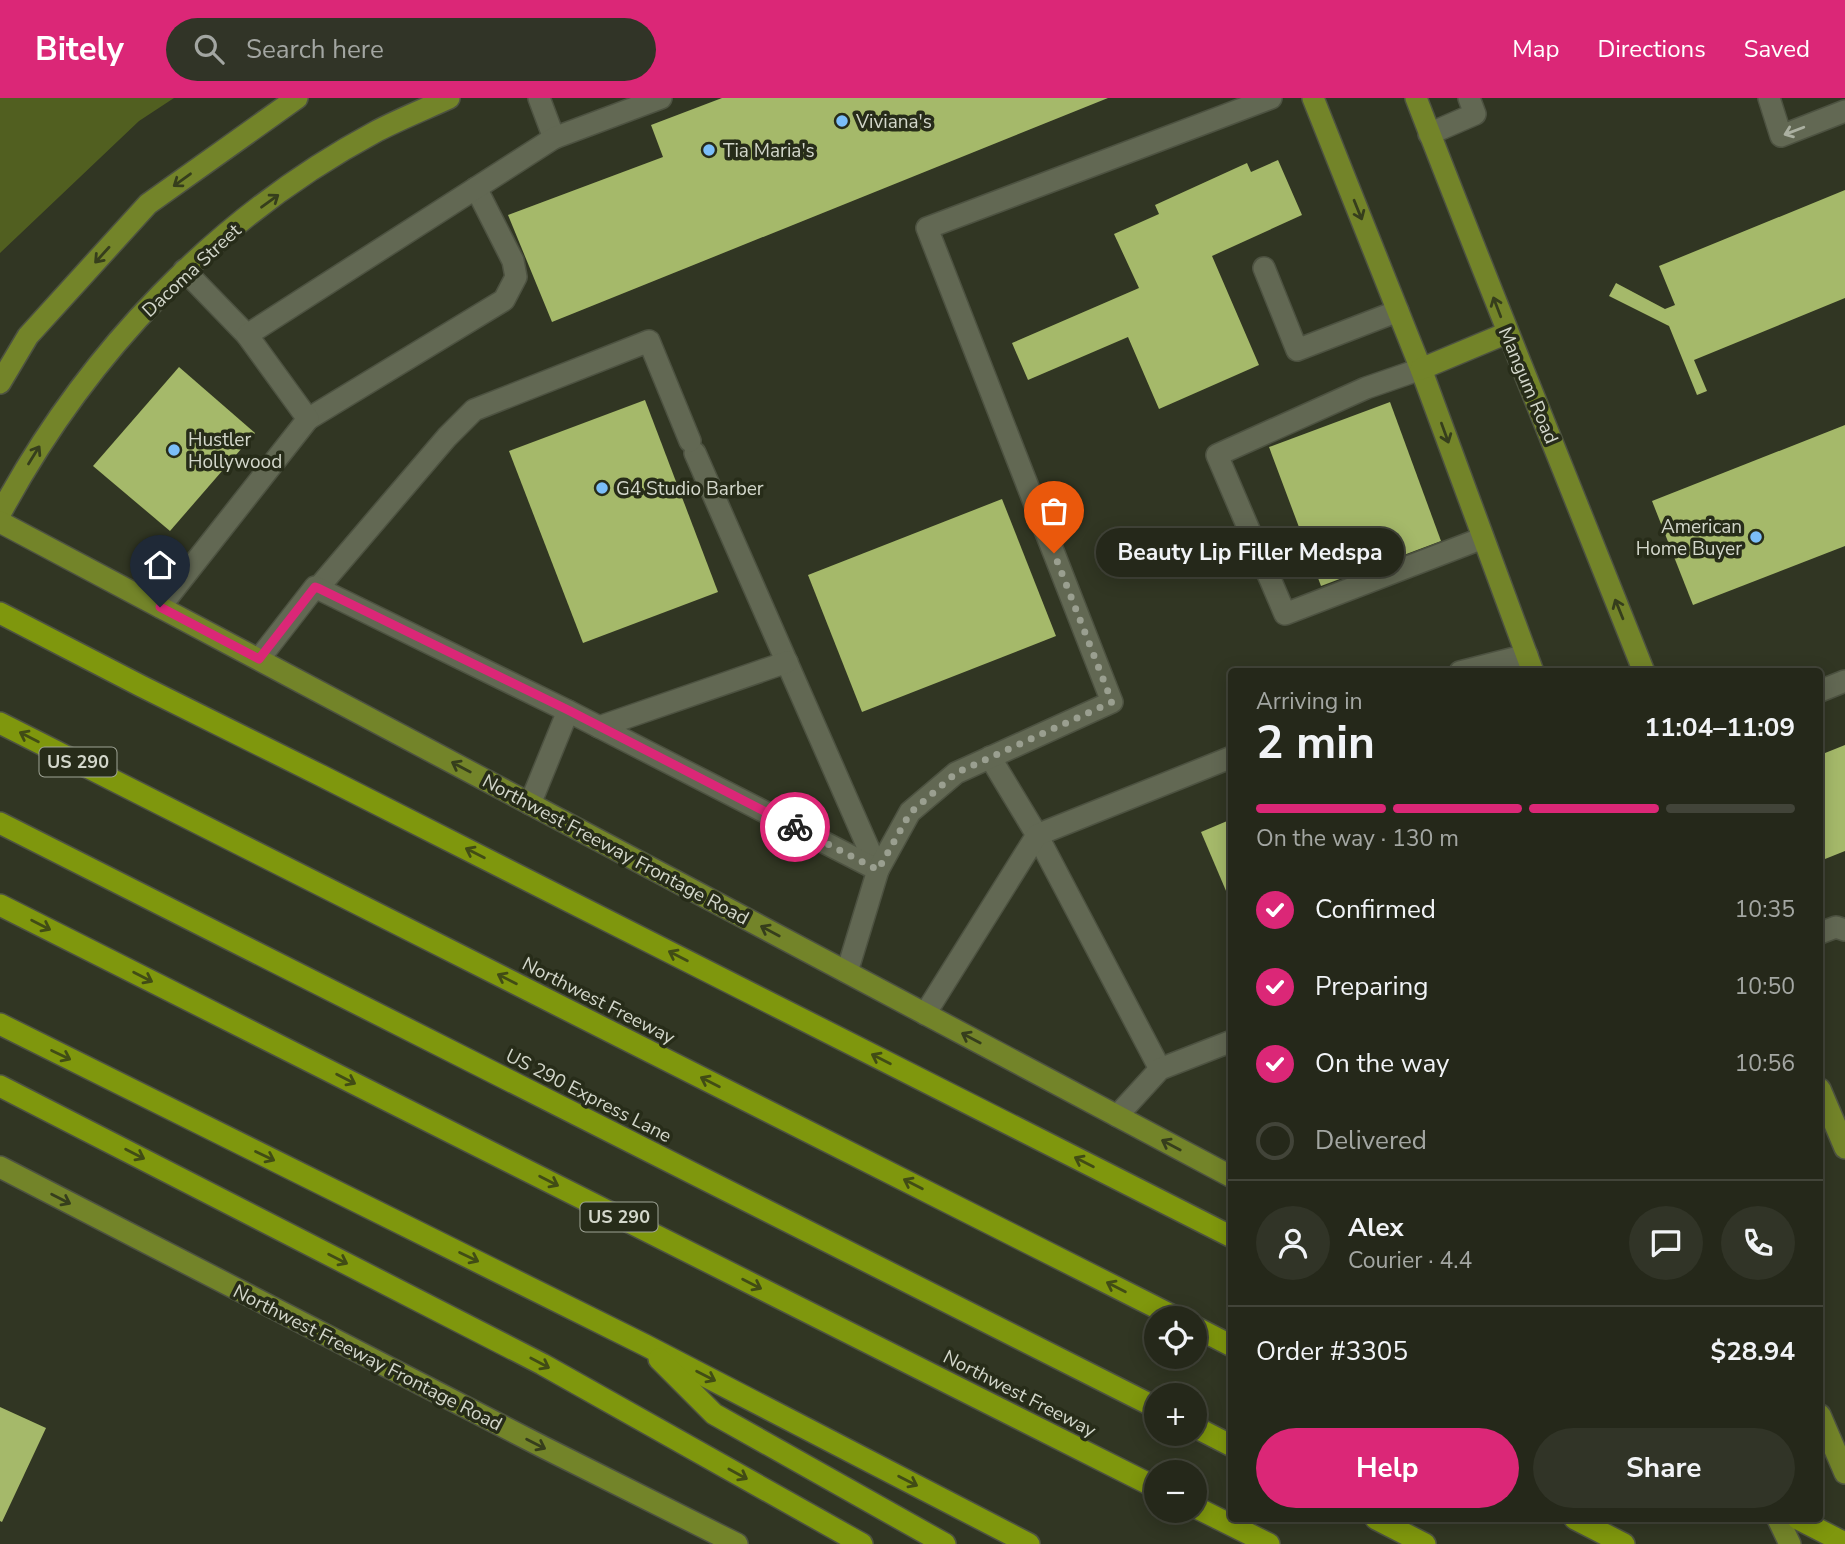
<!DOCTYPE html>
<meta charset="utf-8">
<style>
body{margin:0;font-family:"Nunito Sans",sans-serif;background:#313427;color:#f1f3f6;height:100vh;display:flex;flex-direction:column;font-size:26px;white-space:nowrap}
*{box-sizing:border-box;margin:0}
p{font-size:23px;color:#a3a6a2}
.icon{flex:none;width:38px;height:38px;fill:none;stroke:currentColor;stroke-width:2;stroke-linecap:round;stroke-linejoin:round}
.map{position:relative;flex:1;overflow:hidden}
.sheet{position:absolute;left:1228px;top:570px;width:595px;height:854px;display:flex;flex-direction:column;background:#25281a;border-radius:7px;box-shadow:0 4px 18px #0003,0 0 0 2px #424439}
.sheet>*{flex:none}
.fabs{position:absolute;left:1144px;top:1208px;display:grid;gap:14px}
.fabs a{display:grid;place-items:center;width:63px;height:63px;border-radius:50%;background:#25281a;box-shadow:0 4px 18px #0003,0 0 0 2px #424439;font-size:35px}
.pin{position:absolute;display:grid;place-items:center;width:60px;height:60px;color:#fff;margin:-72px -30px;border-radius:50% 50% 50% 0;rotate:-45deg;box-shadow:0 0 7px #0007}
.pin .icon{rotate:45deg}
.courier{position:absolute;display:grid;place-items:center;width:70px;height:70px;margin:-35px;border:5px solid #db2777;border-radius:50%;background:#fff;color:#222;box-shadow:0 2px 9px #0007}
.bubble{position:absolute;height:49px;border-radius:24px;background:#25281a;box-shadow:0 4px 18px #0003,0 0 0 2px #424439;font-size:23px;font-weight:700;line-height:49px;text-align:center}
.headline em{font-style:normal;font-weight:700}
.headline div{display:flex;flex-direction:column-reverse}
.headline{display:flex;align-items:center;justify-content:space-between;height:119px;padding:0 28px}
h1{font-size:46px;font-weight:700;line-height:52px}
.bar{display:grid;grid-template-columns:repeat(4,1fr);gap:10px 7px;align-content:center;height:84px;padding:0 28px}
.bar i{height:9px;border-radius:5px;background:#424439}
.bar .on{background:#db2777}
.bar p{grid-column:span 4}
.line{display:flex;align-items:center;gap:18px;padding:0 28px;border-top:2px solid #424439}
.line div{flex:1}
.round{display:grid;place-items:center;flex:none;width:74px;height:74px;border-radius:37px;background:#313427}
ol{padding:0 28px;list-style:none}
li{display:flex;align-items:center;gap:21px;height:77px}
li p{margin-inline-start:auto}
li .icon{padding:7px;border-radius:50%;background:#db2777;color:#fff;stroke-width:4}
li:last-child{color:#a3a6a2}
li i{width:38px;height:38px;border:4px solid #424439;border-radius:50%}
.cta{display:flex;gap:14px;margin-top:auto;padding:14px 28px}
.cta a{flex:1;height:80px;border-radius:42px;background:#db2777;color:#fff;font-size:28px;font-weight:700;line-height:80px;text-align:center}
.cta a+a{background:#313427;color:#f1f3f6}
header{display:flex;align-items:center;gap:42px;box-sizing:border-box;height:98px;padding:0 35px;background:#db2777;color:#fff}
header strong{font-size:33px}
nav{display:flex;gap:38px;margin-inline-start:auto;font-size:24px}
.search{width:490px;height:63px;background:#313427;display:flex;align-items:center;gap:18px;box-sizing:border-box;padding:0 24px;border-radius:38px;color:#a3a6a2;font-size:26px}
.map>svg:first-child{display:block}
</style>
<header>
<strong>Bitely</strong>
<div class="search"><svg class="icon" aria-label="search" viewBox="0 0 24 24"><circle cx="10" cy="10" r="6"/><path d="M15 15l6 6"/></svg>Search here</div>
<nav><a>Map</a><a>Directions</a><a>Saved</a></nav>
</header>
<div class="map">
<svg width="1845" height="1446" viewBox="0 0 1845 1446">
<rect width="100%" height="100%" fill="#313623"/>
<!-- green -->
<polygon fill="#515f20" points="0,0 174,0 139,23 0,155"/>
<!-- building -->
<g fill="#a5b96a">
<polygon points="722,0 1108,0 552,224 508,117 663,59 651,27"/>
<polygon points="1278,62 1302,117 1212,158 1259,267 1159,311 1128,239 1028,282 1012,245 1139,190 1114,136 1159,116 1155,107 1247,65 1251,74"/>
<polygon points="1845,92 1845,200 1694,262 1707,293 1697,297 1669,228 1609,198 1616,185 1665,211 1675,207 1659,168"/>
<polygon points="179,269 255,335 170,433 93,368"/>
<polygon points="645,302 718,494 583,545 509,353"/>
<polygon points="1390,304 1441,443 1321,488 1269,349"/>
<polygon points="1845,327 1845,448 1693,507 1652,403"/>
<polygon points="1002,401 1056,538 862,614 808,477"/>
<polygon points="1845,647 1845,753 1820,763 1820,657"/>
<polygon points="1232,721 1232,807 1201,734"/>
<polygon points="0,1309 46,1330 2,1424 0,1423"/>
</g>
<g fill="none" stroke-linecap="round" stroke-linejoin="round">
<defs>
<g id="minor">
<polyline points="539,0 554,40"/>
<polyline points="1769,0 1781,38 1845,13"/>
<polyline points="1429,36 1475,16 1469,0"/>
<polyline points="1264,170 1297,252 1398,213"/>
<polyline points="184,172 247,237"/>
<polyline points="1421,271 1366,290 1217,357 1285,516 1483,440"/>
<polyline points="308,321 504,202 516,179 513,163 476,90"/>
<polyline points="695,355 878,772"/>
<polyline points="318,490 447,339 474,312 649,243 690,343"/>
<polyline points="160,509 308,321 247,237 554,40 661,0"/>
<polyline points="259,561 315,489 568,613 878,772"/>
<polyline points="1460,574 1527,557"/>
<polyline points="1820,593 1845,583"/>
<polyline points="599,629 787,564"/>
<polyline points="990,659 1037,737 1160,971"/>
<polyline points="530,706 568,613"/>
<polyline points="1820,835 1836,829 1845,832"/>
<polyline points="847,874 878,772 910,714 956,675 1112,604 927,130 1271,0"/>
<polyline points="925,916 1037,737 1232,659"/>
<polyline points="1117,1018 1160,971 1232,943"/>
</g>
<g id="major">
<polyline points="1313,0 1421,271 1533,574"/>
<path d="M 1416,0 C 1490,192 1568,382 1644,574"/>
<polyline points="1421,271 1507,235"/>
<polyline points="0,285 28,238 148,106 297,0"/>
<path d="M 0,416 C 86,256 216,119 377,33 C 400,21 425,11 449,0"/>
<polyline points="0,424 1232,1079"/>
<polyline points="1820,991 1845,1050"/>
<polyline points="0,1069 543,1349 737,1446"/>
<polyline points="1820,1317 1845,1375"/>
<polyline points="1778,1421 1790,1446"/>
</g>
<g id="highway">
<polyline points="0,515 141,588 322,678 1232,1139"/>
<polyline points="0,625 1177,1220"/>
<polyline points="0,725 1157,1310"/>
<polyline points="0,807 1157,1390"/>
<polyline points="0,926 645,1247 1029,1446"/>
<polyline points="0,988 542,1266 862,1446"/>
<polyline points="1195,1229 1232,1248"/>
<polyline points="659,1261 714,1316 945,1446"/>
<polyline points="1195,1329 1232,1348"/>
<polyline points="1195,1409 1269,1446"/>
<polyline points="1376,1421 1425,1446"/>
<polyline points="1575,1421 1624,1446"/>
<polyline points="1798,1421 1845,1445"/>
</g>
</defs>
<!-- minor casing -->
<use href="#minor" stroke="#4d5241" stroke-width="24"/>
<!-- major casing -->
<use href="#major" stroke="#4d5241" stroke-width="24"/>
<!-- highway casing -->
<use href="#highway" stroke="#4d5241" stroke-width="24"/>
<!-- minor -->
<use href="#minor" stroke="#626853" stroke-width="21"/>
<!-- major -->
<use href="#major" stroke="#738429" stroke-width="21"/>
<!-- highway -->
<use href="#highway" stroke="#7f970d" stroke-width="21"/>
</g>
<!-- one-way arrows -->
<defs><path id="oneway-shaft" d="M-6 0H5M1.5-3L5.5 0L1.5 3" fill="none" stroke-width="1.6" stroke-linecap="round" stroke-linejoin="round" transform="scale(1.75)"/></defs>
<use stroke="#abb0a1" href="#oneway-shaft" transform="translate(1794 33) rotate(159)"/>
<g stroke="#363e1c">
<use href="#oneway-shaft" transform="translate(182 82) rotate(144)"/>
<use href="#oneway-shaft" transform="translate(270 103) rotate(-36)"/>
<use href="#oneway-shaft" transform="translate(1358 112) rotate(68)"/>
<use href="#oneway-shaft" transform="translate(102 157) rotate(132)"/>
<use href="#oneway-shaft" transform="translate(1497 209) rotate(-111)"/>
<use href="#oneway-shaft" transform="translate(1445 335) rotate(70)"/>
<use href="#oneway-shaft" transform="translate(34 357) rotate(-58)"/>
<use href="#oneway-shaft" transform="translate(1619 511) rotate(-112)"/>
<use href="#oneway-shaft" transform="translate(461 669) rotate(-152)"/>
<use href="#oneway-shaft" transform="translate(770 833) rotate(-152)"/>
<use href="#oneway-shaft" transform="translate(971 940) rotate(-152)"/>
<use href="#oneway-shaft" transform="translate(1171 1047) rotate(-152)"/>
<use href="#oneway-shaft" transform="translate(61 1101) rotate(27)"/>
<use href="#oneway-shaft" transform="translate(536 1346) rotate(27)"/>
</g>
<g stroke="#414c15">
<use href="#oneway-shaft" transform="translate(29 639) rotate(-153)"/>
<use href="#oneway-shaft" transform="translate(475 755) rotate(-153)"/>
<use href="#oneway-shaft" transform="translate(41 827) rotate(27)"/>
<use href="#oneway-shaft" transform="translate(678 858) rotate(-153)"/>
<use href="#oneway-shaft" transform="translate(143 879) rotate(27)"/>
<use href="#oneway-shaft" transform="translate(507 881) rotate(-153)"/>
<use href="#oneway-shaft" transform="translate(61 957) rotate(26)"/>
<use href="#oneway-shaft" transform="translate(881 961) rotate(-153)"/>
<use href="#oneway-shaft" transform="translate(346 981) rotate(27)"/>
<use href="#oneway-shaft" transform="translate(710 984) rotate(-153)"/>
<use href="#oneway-shaft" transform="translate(135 1056) rotate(27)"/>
<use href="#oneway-shaft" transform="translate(265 1058) rotate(26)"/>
<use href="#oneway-shaft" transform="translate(1084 1064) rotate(-153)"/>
<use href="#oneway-shaft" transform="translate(549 1083) rotate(27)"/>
<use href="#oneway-shaft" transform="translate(913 1086) rotate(-153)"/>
<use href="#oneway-shaft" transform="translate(469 1159) rotate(26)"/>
<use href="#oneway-shaft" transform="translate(338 1161) rotate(27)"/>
<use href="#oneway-shaft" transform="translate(752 1186) rotate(27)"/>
<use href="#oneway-shaft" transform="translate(1116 1189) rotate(-153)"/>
<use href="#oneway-shaft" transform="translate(540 1265) rotate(28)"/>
<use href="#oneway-shaft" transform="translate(706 1278) rotate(27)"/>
<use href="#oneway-shaft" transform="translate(738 1376) rotate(29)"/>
<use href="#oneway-shaft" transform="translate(908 1383) rotate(27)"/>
</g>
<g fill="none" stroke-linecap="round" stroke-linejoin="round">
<!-- done -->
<polyline stroke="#9a9f90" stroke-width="7" stroke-dasharray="0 12.6" points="795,729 878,772 910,715 956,675 1112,604 1054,455"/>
<!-- route -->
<polyline stroke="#db2777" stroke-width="9" points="160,509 259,561 315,489 318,490 568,612 795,729"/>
</g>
<!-- markers -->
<g fill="#7bbef8" stroke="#272c19" stroke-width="2.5">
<circle cx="842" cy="23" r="7"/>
<circle cx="709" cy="52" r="7"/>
<circle cx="174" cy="352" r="7"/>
<circle cx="602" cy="390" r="7"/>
<circle cx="1756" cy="439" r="7"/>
</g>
<g text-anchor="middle" stroke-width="7" stroke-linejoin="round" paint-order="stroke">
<!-- shield labels -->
<g fill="#272c19" stroke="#9fa496" stroke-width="2">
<rect x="39.5" y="649.5" width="77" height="29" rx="5"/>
<rect x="580.5" y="1104.5" width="77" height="29" rx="5"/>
</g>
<g font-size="18" font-weight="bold" fill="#d3d7cb">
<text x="78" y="670">US 290</text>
<text x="619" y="1125">US 290</text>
</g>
<!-- poi labels -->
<g font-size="19" fill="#d3d7cb" stroke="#272c19" text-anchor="start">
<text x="856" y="30">Viviana's</text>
<text x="723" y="59">Tia Maria's</text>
<text x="188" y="348">Hustler<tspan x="188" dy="22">Hollywood</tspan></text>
<text x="616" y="397">G4 Studio Barber</text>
<text x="1742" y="435" text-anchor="end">American<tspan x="1742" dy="22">Home Buyer</tspan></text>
</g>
<!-- street labels -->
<g font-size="19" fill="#d3d7cb" stroke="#272c19">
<text transform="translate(191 172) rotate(-43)" y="7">Dacoma Street</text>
<text transform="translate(1529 287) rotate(67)" y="7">Mangum Road</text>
<text transform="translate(616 751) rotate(28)" y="7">Northwest Freeway Frontage Road</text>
<text transform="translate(599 902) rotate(27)" y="7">Northwest Freeway</text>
<text transform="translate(589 997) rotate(27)" y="7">US 290 Express Lane</text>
<text transform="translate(368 1259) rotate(27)" y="7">Northwest Freeway Frontage Road</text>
<text transform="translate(1020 1295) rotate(27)" y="7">Northwest Freeway</text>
</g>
</g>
</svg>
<div class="fabs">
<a><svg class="icon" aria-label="locate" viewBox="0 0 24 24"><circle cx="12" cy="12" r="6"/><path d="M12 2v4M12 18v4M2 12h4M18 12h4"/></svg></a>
<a>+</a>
<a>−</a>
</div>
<div class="pin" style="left:1054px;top:455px;background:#ea580c"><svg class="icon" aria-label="bag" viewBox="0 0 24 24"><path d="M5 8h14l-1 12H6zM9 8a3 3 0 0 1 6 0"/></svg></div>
<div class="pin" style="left:160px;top:509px;background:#1f2937"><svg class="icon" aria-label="home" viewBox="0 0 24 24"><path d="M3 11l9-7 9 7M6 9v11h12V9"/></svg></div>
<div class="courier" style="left:795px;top:729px"><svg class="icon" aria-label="bike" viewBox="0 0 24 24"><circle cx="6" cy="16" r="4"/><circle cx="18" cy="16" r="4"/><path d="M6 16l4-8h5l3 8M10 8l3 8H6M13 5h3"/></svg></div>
<div class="bubble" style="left:1096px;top:430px;width:308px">Beauty Lip Filler Medspa</div>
<section class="sheet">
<div class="headline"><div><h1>2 min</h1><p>Arriving in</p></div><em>11:04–11:09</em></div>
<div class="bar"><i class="on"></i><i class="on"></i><i class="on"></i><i></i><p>On the way · 130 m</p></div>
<ol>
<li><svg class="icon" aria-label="check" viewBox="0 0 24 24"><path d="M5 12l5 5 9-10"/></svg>Confirmed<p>10:35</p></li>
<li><svg class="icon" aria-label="check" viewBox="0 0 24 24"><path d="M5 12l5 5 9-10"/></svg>Preparing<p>10:50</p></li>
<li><svg class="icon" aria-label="check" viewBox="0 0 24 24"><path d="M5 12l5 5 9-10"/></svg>On the way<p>10:56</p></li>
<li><i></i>Delivered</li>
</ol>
<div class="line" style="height:126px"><a class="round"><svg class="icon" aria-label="person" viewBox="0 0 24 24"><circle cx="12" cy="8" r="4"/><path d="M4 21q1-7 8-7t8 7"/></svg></a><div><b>Alex</b><p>Courier · 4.4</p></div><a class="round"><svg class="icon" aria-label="chat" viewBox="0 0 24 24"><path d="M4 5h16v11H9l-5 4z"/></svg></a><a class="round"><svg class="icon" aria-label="phone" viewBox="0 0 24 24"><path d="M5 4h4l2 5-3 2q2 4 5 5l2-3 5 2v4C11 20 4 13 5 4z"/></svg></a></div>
<div class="line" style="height:91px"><div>Order #3305</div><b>$28.94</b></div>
<div class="cta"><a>Help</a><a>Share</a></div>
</section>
</div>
